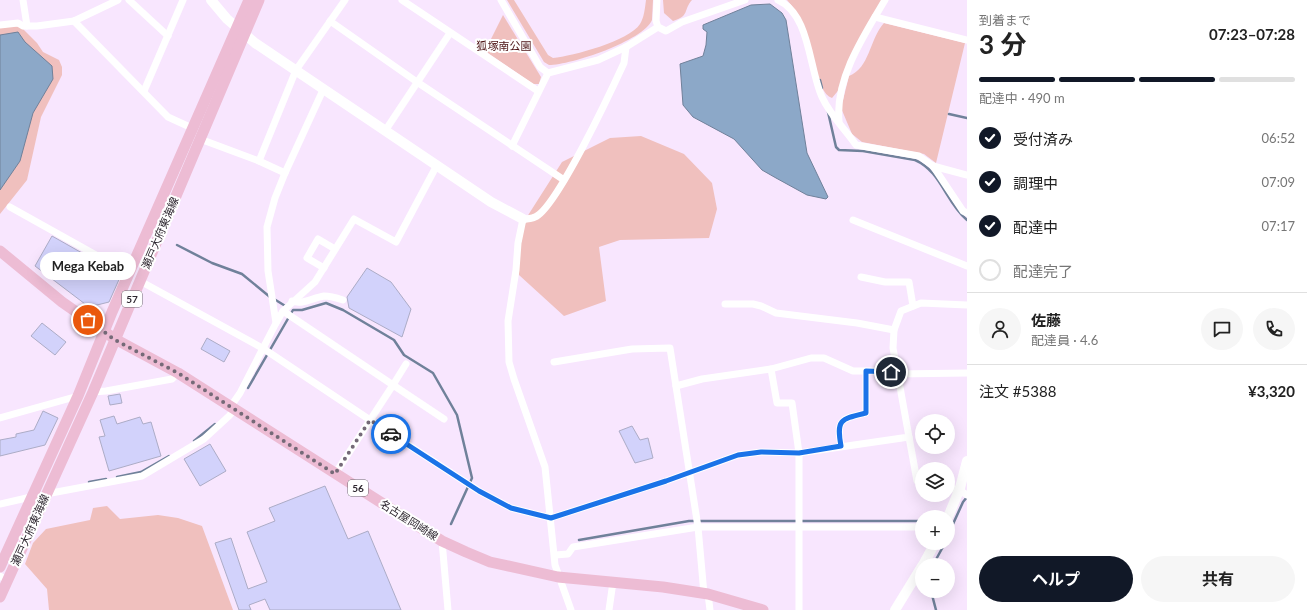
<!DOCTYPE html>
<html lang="ja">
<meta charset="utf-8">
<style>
body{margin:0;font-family:Lato,"Noto Sans JP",sans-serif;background:#f6f6f6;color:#222;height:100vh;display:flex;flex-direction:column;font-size:15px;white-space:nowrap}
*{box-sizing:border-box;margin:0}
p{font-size:13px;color:#767676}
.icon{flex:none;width:22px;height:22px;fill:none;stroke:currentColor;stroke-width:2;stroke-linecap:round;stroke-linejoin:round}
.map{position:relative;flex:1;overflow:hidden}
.details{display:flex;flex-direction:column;background:#fff;width:340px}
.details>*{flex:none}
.controls{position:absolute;left:915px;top:414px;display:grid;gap:8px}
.controls a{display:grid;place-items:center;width:40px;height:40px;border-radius:50%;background:#fff;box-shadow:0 4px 16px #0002;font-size:20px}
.pin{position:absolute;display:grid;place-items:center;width:34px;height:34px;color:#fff;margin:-17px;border:2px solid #fff;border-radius:50%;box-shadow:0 1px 4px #0007}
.courier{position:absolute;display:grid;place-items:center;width:40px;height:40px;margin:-20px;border:3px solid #1a73e8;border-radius:50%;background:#fff;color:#222;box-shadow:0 1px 5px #0007}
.bubble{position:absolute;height:28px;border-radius:14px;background:#fff;box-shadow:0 4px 16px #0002;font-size:13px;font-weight:700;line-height:28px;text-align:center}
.head em{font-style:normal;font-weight:700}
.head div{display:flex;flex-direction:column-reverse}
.head{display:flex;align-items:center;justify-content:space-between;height:68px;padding:0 12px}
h1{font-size:26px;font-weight:700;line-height:30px}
.bar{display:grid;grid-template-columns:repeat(4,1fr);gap:6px 4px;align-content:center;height:48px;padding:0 12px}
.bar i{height:5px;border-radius:3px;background:#e0e0e0}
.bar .selected{background:#111827}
.bar p{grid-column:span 4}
.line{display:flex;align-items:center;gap:10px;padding:0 12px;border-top:1px solid #e0e0e0}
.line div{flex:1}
.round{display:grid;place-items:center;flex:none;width:42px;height:42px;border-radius:21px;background:#f6f6f6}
ol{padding:0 12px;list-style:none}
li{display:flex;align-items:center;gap:12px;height:44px}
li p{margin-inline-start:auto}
li .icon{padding:4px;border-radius:50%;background:#111827;color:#fff;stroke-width:4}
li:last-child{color:#767676}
li i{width:22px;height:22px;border:2px solid #e0e0e0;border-radius:50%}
.primary-button{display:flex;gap:8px;margin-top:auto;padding:8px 12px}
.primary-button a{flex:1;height:46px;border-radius:24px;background:#111827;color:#fff;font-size:16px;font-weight:700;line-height:46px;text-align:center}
.primary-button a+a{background:#f6f6f6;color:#222}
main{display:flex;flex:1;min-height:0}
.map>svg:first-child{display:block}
</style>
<main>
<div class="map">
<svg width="967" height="610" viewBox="0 0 967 610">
<rect width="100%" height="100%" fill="#f8e6fe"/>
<!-- green -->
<g fill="#f0c0be">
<path d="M 507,0 L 514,0 L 548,55 L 553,58 C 573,56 629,41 640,24 C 644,18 645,8 646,0 L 653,0 L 652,20 C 643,41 571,65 549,65 L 544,62 Z"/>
<path d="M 663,0 L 692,0 C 683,10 690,16 673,21 L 664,13 Z"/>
<path d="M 787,0 L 883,0 L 842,86 L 832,98 C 815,92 811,43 804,26 C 800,16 794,8 787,0 Z"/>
<polygon points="503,15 541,77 539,84 533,84 485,51"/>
<path d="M 884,23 L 965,43 L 936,163 L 924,154 L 862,142 L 852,134 L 841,108 L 849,76 C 870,68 869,40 884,23 Z"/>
<polygon points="14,26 21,27 37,43 43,52 59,60 62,67 62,75 41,117 27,180 0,214 0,28"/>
<polygon points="641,136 684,154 712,183 717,209 709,238 620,240 599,247 606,301 564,316 519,275 519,254 525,220 562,162 610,138"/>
<polygon points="107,506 120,519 158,515 178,518 202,526 233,610 49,610 47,589 25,564 33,543 46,529 90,520 93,508"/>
</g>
<!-- water -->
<g fill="#8ca8c8" stroke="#70819a">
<polygon points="770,4 782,13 786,20 807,153 828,197 826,199 807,195 776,178 762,170 734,139 693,117 683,105 680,64 703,56 706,45 707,32 703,29 703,25 751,5"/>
<polygon points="18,32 25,42 52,66 53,79 33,113 20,161 0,190 0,35"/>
</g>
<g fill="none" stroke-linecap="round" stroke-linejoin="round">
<!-- stream -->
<g stroke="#70819a" stroke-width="2.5">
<polyline points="820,80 822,88"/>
<path d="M 828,112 L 836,147 L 839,150 L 863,151 L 915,160 C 941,171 946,203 967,220"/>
<polyline points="949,114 967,118"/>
<polyline points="177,245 212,263 242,274 270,297"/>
<polyline points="274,299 287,307"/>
<polyline points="248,388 293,310 302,310 326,303 343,310 394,340 404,355 433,373 457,415 472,478 451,524"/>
<polyline points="194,441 215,424"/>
<polyline points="117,477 141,472 169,456"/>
<polyline points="89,482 106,479"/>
<polyline points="948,535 963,502 967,497"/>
<polyline points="579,540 689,521 922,521"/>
<polyline points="933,565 945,543"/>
<polyline points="931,591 936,610"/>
</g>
</g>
<!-- building -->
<g fill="#d2d2fb" stroke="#acacc6">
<polygon points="52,236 121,275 109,302 89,307 35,266"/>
<polygon points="367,268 391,282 411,309 402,337 349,308 347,297"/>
<polygon points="42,323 66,342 55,355 31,336"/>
<polygon points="207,338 230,351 224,362 201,349"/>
<polygon points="120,394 122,403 110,405 108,396"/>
<polygon points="43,411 58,418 45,445 0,456 0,440 16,437 16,434 34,430"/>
<polygon points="114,416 117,424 140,417 143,424 151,422 161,456 109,471 99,437 105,436 100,420"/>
<polygon points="632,426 640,440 648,438 653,458 635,463 619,431"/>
<polygon points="210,444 226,471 200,486 184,459"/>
<polygon points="325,486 348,539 368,531 401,610 270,610 265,599 249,605 251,610 239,610 215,543 231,538 248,589 267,582 247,532 275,521 269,508"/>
</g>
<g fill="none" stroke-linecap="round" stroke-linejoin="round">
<!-- street -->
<g stroke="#fff" stroke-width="7">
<polyline points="23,0 27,26"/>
<polyline points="129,0 168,36"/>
<polyline points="402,0 538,91"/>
<polyline points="501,0 540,67 548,73"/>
<polyline points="657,0 656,21 658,27 666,31 682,22 745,0"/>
<path d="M 778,0 C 810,14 809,69 822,97 C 830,115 845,129 856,145 L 919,156 L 933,166 L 967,175"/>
<polyline points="875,17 967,40"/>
<polyline points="74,21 168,117 192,128"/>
<polyline points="330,21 417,82 564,180"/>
<polyline points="0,25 18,23 23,26 37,26 74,21 118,0"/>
<polyline points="548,73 598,60 626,47 658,27"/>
<polyline points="323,90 285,173 275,198 267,227 268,271 276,323 283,311 315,282 354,219 396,242 437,165"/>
<polyline points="144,91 183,0"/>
<path d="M 839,121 C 835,79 864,35 885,0"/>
<polyline points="385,131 450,33"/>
<polyline points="200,139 259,161 285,173"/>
<polyline points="512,146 548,73"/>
<polyline points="259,161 296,70 345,0"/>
<polyline points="933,166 963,211 967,213"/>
<polyline points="10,207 130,274"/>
<polyline points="853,220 967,266"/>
<polyline points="324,268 307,258 318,239 335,249"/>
<polyline points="861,277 885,282 909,282 913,306"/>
<polyline points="140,281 264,349 370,420 479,491 511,508 551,518 666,481 738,455 761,452 799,453 909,437 893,348 894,330 901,311 921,303 967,305"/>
<path d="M 292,301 C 303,305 312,298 324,296 C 331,296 337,298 343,300"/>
<polyline points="725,304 753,304 761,306 776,313 857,323 894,330"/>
<polyline points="283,311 393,385 335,474"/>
<polyline points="554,362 632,349 670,348 698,527 704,594"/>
<polyline points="406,364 393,385 444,419"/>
<polyline points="771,369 777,403 792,403 799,453 799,610"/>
<polyline points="676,386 702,379 771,369 811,358 824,358 853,371 891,371 897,374 967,373"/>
<polyline points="93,392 106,391 172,379 178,373"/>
<polyline points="231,406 240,393 276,323"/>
<polyline points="0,418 78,396"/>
<polyline points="909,437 917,481 922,482"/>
<path d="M 841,446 C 836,419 841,419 866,413 L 866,371"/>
<polyline points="948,488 959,490 967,495"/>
<polyline points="46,494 142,476 204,439 229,416 235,409"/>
<polyline points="0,504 31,497"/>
<polyline points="442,541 448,610"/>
<polyline points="555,555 568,554 573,547 698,527 922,527"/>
<polyline points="0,576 7,580"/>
<polyline points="708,594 710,610"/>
<path d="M 571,610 L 555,565 L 545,467 L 514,379 L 509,362 L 508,321 L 516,270 L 518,243 L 523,219 C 526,219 531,219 535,217 C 556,209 612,89 624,63 L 626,47"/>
<polyline points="609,610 613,582"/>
</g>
<!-- secondary -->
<g stroke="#fff" stroke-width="10">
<polyline points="211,0 227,19 255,43 491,202 523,219"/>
<polyline points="948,517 960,488 967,461"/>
<polyline points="923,565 935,543"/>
<polyline points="895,610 922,566"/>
</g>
<!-- primary -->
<g stroke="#edbcd4" stroke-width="11">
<polyline points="0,251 62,302 115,339 178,373 399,514 442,541 466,552 490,562 558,577 663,587 708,594 763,610"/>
<polyline points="0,567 78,396 112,312 249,0"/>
<polyline points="0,597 93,392 259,0"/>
</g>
</g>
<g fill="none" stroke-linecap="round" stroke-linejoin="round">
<!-- done -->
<polyline stroke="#756a78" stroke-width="4" stroke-dasharray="0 7.2" points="88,320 115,340 178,373 335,474 370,420 391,434"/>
<!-- route -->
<path stroke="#1a73e8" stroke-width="5" d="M 391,434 L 479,491 L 511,508 L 551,518 L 666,481 L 738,455 L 761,452 L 799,453 L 841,446 C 836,419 841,419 866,413 L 866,371 L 891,372"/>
</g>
<g text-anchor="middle" stroke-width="4" stroke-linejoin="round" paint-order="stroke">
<!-- shield labels -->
<g fill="#fff" stroke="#6d686e" stroke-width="1">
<rect x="122" y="291" width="20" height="16" rx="3"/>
<rect x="348" y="480" width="20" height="16" rx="3"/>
</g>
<g font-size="10" font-weight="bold" fill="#2e2730">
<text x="132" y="303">57</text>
<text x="358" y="492">56</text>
</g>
<!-- park labels -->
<g font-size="11" fill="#4c1315" stroke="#fff">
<text x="504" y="50">狐塚南公園</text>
</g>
<!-- street labels -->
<g font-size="11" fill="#2e2730" stroke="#fff">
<text transform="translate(160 233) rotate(-67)" y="4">瀬戸大府東海線</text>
<text transform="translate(409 520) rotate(32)" y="4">名古屋岡崎線</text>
<text transform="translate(30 530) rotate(-66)" y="4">瀬戸大府東海線</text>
</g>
</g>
</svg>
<div class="controls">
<a><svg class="icon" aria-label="locate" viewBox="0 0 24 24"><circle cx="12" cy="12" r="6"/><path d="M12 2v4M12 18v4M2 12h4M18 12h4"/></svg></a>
<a><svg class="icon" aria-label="layers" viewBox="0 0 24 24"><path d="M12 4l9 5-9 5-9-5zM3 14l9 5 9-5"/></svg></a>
<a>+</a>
<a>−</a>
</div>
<div class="pin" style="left:88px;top:320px;background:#ea580c"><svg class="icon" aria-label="bag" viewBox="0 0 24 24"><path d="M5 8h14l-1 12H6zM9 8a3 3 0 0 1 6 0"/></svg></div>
<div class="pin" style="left:891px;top:372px;background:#1f2937"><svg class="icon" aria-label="home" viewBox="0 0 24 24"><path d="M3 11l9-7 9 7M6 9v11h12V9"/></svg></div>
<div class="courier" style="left:391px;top:434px"><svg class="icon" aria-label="car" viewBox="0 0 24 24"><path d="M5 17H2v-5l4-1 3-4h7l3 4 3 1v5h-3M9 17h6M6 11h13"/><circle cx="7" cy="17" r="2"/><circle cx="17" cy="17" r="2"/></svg></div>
<div class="bubble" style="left:40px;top:252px;width:96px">Mega Kebab</div>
</div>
<section class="details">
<div class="head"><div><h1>3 分</h1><p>到着まで</p></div><em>07:23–07:28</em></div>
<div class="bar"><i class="selected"></i><i class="selected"></i><i class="selected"></i><i></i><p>配達中 · 490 m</p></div>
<ol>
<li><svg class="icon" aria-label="check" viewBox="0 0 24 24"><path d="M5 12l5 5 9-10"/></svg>受付済み<p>06:52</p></li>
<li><svg class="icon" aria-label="check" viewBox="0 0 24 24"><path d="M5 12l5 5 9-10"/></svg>調理中<p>07:09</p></li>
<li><svg class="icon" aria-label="check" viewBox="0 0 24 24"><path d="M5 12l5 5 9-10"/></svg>配達中<p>07:17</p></li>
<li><i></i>配達完了</li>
</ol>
<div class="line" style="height:72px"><a class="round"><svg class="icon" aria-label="person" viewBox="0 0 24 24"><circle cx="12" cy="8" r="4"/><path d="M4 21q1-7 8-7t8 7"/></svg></a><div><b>佐藤</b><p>配達員 · 4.6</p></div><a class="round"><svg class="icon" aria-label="chat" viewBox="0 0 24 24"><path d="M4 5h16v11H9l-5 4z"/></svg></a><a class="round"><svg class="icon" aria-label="phone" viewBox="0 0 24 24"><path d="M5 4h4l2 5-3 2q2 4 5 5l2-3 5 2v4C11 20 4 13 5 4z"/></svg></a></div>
<div class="line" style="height:52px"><div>注文 #5388</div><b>¥3,320</b></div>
<div class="primary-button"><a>ヘルプ</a><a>共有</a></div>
</section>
</main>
